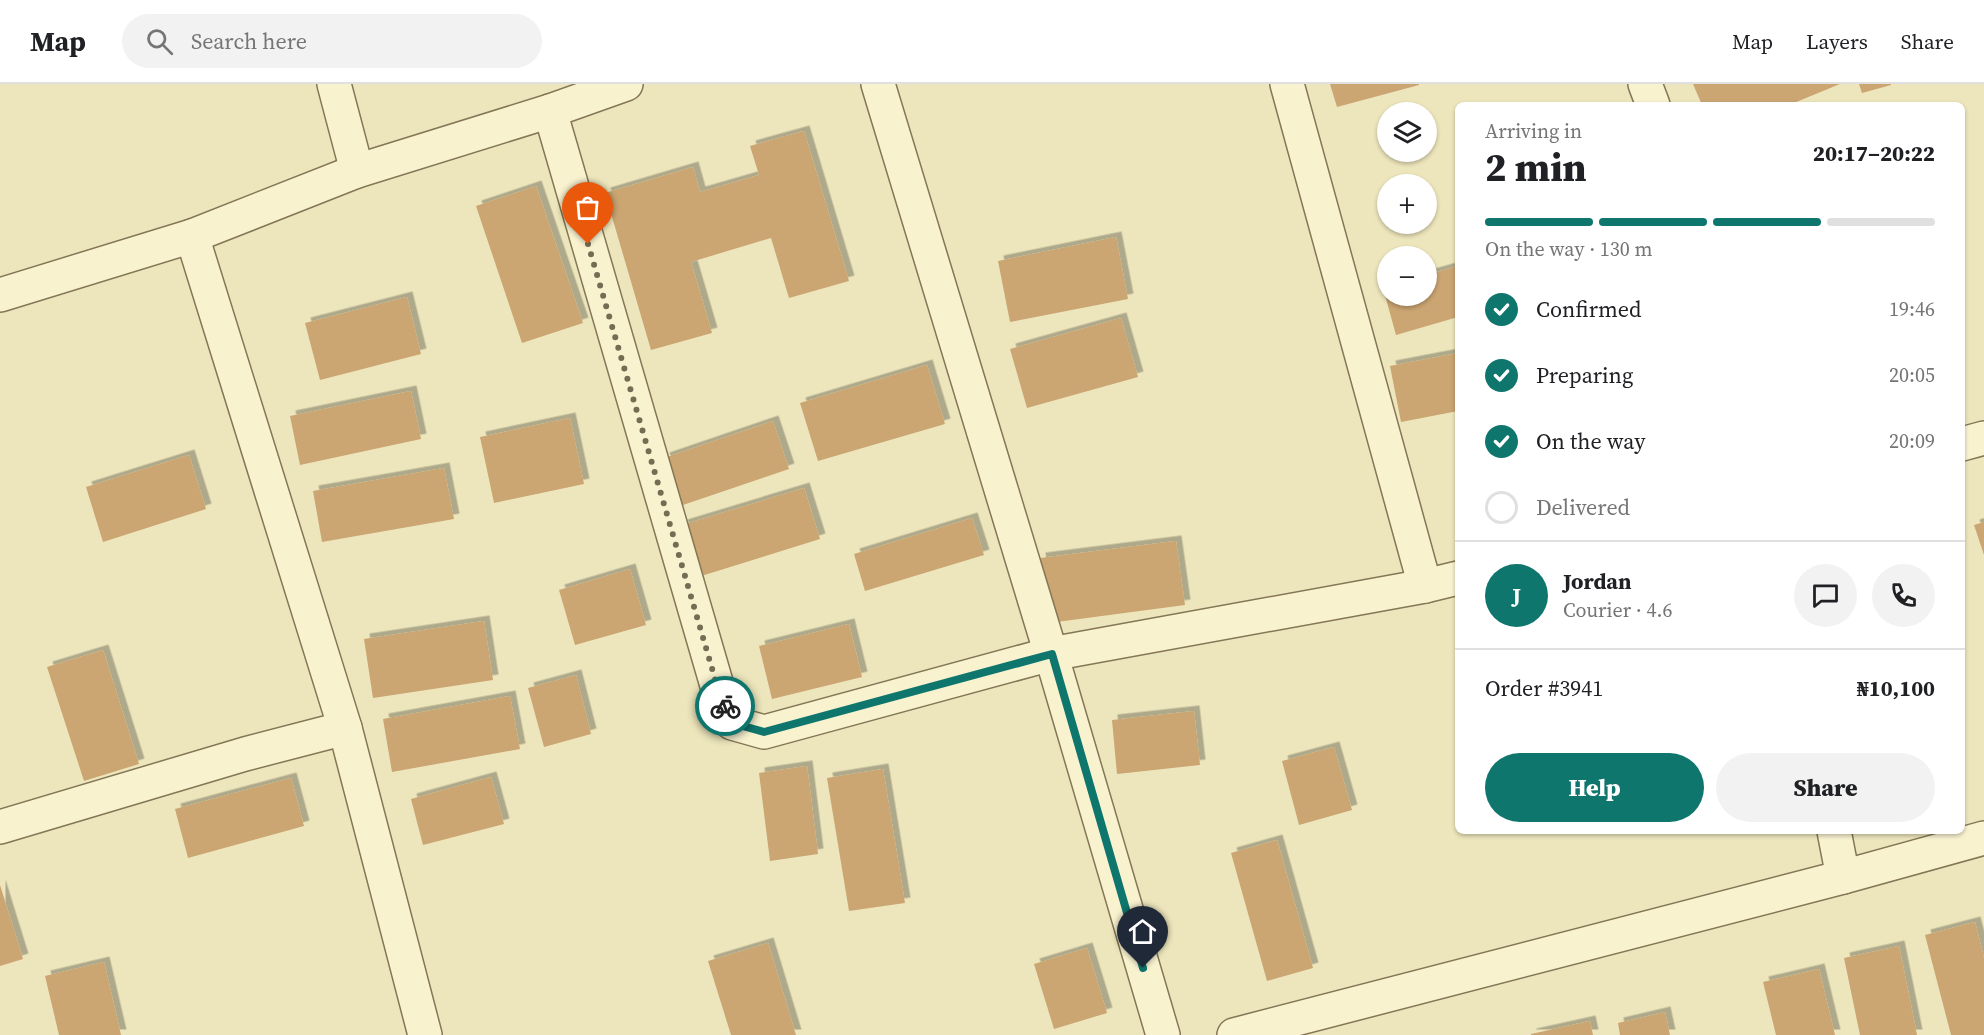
<!DOCTYPE html>
<meta charset="utf-8">
<style>
body{margin:0;font-family:"Source Serif 4",serif;background:#f2f2f2;color:#202124;height:100vh;display:flex;flex-direction:column;font-size:22px;white-space:nowrap}
*{box-sizing:border-box;margin:0}
p{font-size:20px;color:#757577}
.icon{flex:none;width:33px;height:33px;fill:none;stroke:currentColor;stroke-width:2;stroke-linecap:round;stroke-linejoin:round}
.map{position:relative;flex:1;overflow:hidden}
.details{position:absolute;left:1455px;top:18px;width:510px;height:732px;display:flex;flex-direction:column;background:#fff;border-radius:9px;box-shadow:0 2px 4px #0004}
.details>*{flex:none}
.buttons{position:absolute;left:1377px;top:18px;display:grid;gap:12px}
.buttons a{display:grid;place-items:center;width:60px;height:60px;border-radius:50%;background:#fff;box-shadow:0 2px 4px #0004;font-size:30px}
.pin{position:absolute;display:grid;place-items:center;width:51px;height:51px;color:#fff;margin:-62px -26px;border-radius:50% 50% 50% 0;rotate:-45deg;box-shadow:0 0 6px #0007}
.pin .icon{rotate:45deg}
.courier{position:absolute;display:grid;place-items:center;width:60px;height:60px;margin:-30px;border:4px solid #0f766e;border-radius:50%;background:#fff;color:#222;box-shadow:0 2px 8px #0007}
.overview em{font-style:normal;font-weight:800}
.overview div{display:flex;flex-direction:column-reverse}
.overview{display:flex;align-items:center;justify-content:space-between;height:102px;padding:0 30px}
h1{font-size:39px;font-weight:800;line-height:45px}
.bar{display:grid;grid-template-columns:repeat(4,1fr);gap:9px 6px;align-content:center;height:72px;padding:0 30px}
.bar i{height:8px;border-radius:4px;background:#e0e0e0}
.bar .on{background:#0f766e}
.bar p{grid-column:span 4}
.line{display:flex;align-items:center;gap:15px;padding:0 30px;border-top:2px solid #e0e0e0}
.line div{flex:1}
.round{display:grid;place-items:center;flex:none;width:63px;height:63px;border-radius:32px;background:#f2f2f2}
ol{padding:0 30px;list-style:none}
li{display:flex;align-items:center;gap:18px;height:66px}
li p{margin-inline-start:auto}
li .icon{padding:6px;border-radius:50%;background:#0f766e;color:#fff;stroke-width:4}
li:last-child{color:#757577}
li i{width:33px;height:33px;border:3px solid #e0e0e0;border-radius:50%}
.cta{display:flex;gap:12px;margin-top:auto;padding:12px 30px}
.cta a{flex:1;height:69px;border-radius:36px;background:#0f766e;color:#fff;font-size:24px;font-weight:800;line-height:69px;text-align:center}
.cta a+a{background:#f2f2f2;color:#202124}
header{display:flex;align-items:center;gap:36px;box-sizing:border-box;height:84px;padding:0 30px;background:#fff;border-bottom:2px solid #e0e0e0}
header strong{font-size:28px}
nav{display:flex;gap:33px;margin-inline-start:auto;font-size:21px}
.search{width:420px;height:54px;background:#f2f2f2;display:flex;align-items:center;gap:15px;box-sizing:border-box;padding:0 21px;border-radius:33px;color:#757577;font-size:22px}
.map>svg:first-child{display:block}
</style>
<header>
<strong>Map</strong>
<div class="search"><svg class="icon" aria-label="search" viewBox="0 0 24 24"><circle cx="10" cy="10" r="6"/><path d="M15 15l6 6"/></svg>Search here</div>
<nav><a>Map</a><a>Layers</a><a>Share</a></nav>
</header>
<div class="map">
<svg width="1984" height="951" viewBox="0 0 1984 951">
<defs>
<filter id="shadow"><feDropShadow dx="5.5" dy="-5.5" stdDeviation="0" flood-color="#0004"/></filter>
</defs>
<rect width="100%" height="100%" fill="#ede6bc"/>
<!-- building -->
<g fill="#cba572" filter="url(#shadow)">
<polygon points="1330,0 1419,0 1419,1 1337,23"/>
<polygon points="1693,0 1840,0 1789,21 1702,21"/>
<polygon points="1859,0 1891,0 1891,1 1862,9"/>
<polygon points="804,47 849,197 789,214 771,154 691,178 712,249 651,266 605,109 693,83 700,108 759,91 750,62"/>
<polygon points="536,102 583,239 522,259 476,122"/>
<polygon points="1116,153 1128,215 1010,238 998,177"/>
<polygon points="1458,182 1458,233 1396,251 1383,204 1388,202 1388,212 1426,212 1426,191"/>
<polygon points="407,213 421,270 320,296 305,239"/>
<polygon points="1121,234 1138,293 1027,324 1010,265"/>
<polygon points="1458,269 1458,327 1401,338 1390,282"/>
<polygon points="927,281 945,340 818,377 800,319"/>
<polygon points="411,307 421,355 300,381 290,332"/>
<polygon points="570,334 584,400 494,419 480,353"/>
<polygon points="773,337 789,385 680,422 664,374"/>
<polygon points="189,371 206,425 103,458 86,403"/>
<polygon points="444,384 454,435 322,458 313,407"/>
<polygon points="804,404 820,455 698,493 682,441"/>
<polygon points="972,434 984,471 865,507 854,470"/>
<polygon points="1984,438 1984,471 1974,441"/>
<polygon points="1176,457 1185,521 1049,539 1040,474"/>
<polygon points="630,485 646,541 575,561 559,506"/>
<polygon points="484,537 493,596 373,614 364,555"/>
<polygon points="849,540 862,593 772,615 759,562"/>
<polygon points="103,566 139,680 84,697 47,583"/>
<polygon points="576,591 591,650 544,663 528,604"/>
<polygon points="510,612 520,665 392,688 383,635"/>
<polygon points="1194,627 1200,681 1117,690 1112,636"/>
<polygon points="1334,663 1352,726 1299,741 1282,677"/>
<polygon points="807,682 818,770 770,777 759,689"/>
<polygon points="883,685 905,819 849,827 827,694"/>
<polygon points="491,693 504,740 423,761 411,715"/>
<polygon points="291,694 304,742 188,774 175,725"/>
<polygon points="1277,756 1313,884 1267,897 1231,769"/>
<polygon points="0,801 23,875 0,882"/>
<polygon points="1975,838 1984,874 1984,951 1951,951 1925,851"/>
<polygon points="768,859 796,951 731,951 708,877"/>
<polygon points="1899,862 1917,951 1860,951 1844,874"/>
<polygon points="1087,864 1107,929 1054,945 1034,880"/>
<polygon points="104,878 121,951 59,951 45,892"/>
<polygon points="1819,885 1835,951 1776,951 1763,898"/>
<polygon points="1665,928 1670,951 1620,951 1618,939"/>
<polygon points="1590,937 1593,951 1531,951 1531,950"/>
</g>
<g fill="none" stroke-linecap="round" stroke-linejoin="round">
<defs>
<g id="minor">
<polyline points="334,0 357,87"/>
<polyline points="878,0 1051,570 1163,951"/>
<polyline points="1287,0 1425,502"/>
<polyline points="1645,0 1653,21"/>
<polyline points="550,27 718,605 732,639 764,648 1051,570 1425,502 1458,494"/>
<polyline points="192,152 345,644 425,951"/>
<polyline points="0,211 192,152 357,87 550,27 626,0"/>
<polyline points="1962,360 1984,354"/>
<polyline points="0,743 245,670 345,644"/>
<polyline points="1834,747 1843,793"/>
<polyline points="1234,951 1843,793 1984,754"/>
</g>
</defs>
<!-- minor casing -->
<use href="#minor" stroke="#847656" stroke-width="36"/>
<!-- minor -->
<use href="#minor" stroke="#f8f2cf" stroke-width="33"/>
</g>
<g fill="none" stroke-linecap="round" stroke-linejoin="round">
<!-- done -->
<polyline stroke="#756c53" stroke-width="6" stroke-dasharray="0 10.8" points="588,160 718,605 725,622"/>
<!-- route -->
<polyline stroke="#0f766e" stroke-width="8" points="725,622 732,639 764,648 1052,570 1143,884"/>
</g>
</svg>
<div class="buttons">
<a><svg class="icon" aria-label="layers" viewBox="0 0 24 24"><path d="M12 4l9 5-9 5-9-5zM3 14l9 5 9-5"/></svg></a>
<a>+</a>
<a>−</a>
</div>
<div class="pin" style="left:588px;top:160px;background:#ea580c"><svg class="icon" aria-label="bag" viewBox="0 0 24 24"><path d="M5 8h14l-1 12H6zM9 8a3 3 0 0 1 6 0"/></svg></div>
<div class="pin" style="left:1143px;top:884px;background:#1f2937"><svg class="icon" aria-label="home" viewBox="0 0 24 24"><path d="M3 11l9-7 9 7M6 9v11h12V9"/></svg></div>
<div class="courier" style="left:725px;top:622px"><svg class="icon" aria-label="bike" viewBox="0 0 24 24"><circle cx="6" cy="16" r="4"/><circle cx="18" cy="16" r="4"/><path d="M6 16l4-8h5l3 8M10 8l3 8H6M13 5h3"/></svg></div>
<section class="details">
<div class="overview"><div><h1>2 min</h1><p>Arriving in</p></div><em>20:17–20:22</em></div>
<div class="bar"><i class="on"></i><i class="on"></i><i class="on"></i><i></i><p>On the way · 130 m</p></div>
<ol>
<li><svg class="icon" aria-label="check" viewBox="0 0 24 24"><path d="M5 12l5 5 9-10"/></svg>Confirmed<p>19:46</p></li>
<li><svg class="icon" aria-label="check" viewBox="0 0 24 24"><path d="M5 12l5 5 9-10"/></svg>Preparing<p>20:05</p></li>
<li><svg class="icon" aria-label="check" viewBox="0 0 24 24"><path d="M5 12l5 5 9-10"/></svg>On the way<p>20:09</p></li>
<li><i></i>Delivered</li>
</ol>
<div class="line" style="height:108px"><b class="round" style="background:#0f766e;color:#fff">J</b><div><b>Jordan</b><p>Courier · 4.6</p></div><a class="round"><svg class="icon" aria-label="chat" viewBox="0 0 24 24"><path d="M4 5h16v11H9l-5 4z"/></svg></a><a class="round"><svg class="icon" aria-label="phone" viewBox="0 0 24 24"><path d="M5 4h4l2 5-3 2q2 4 5 5l2-3 5 2v4C11 20 4 13 5 4z"/></svg></a></div>
<div class="line" style="height:78px"><div>Order #3941</div><b>₦10,100</b></div>
<div class="cta"><a>Help</a><a>Share</a></div>
</section>
</div>
